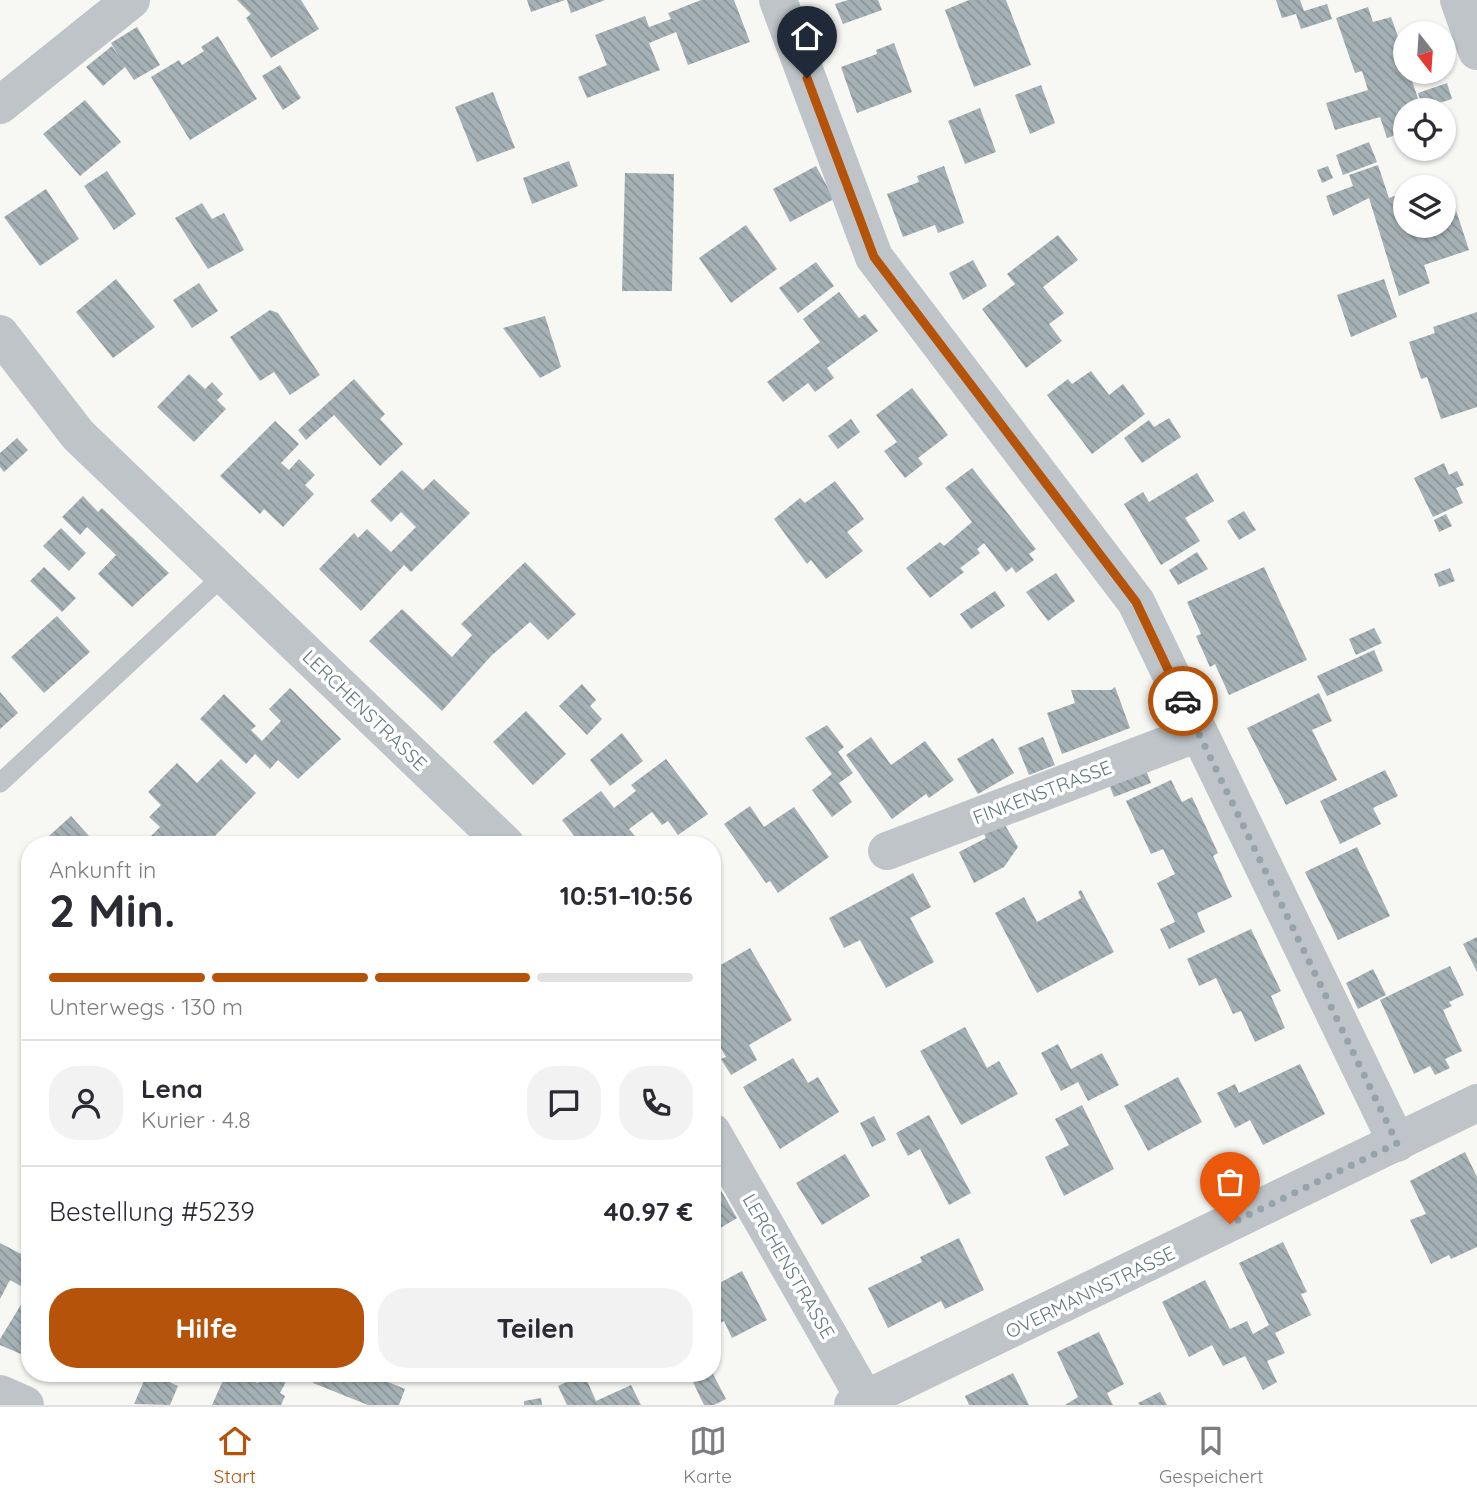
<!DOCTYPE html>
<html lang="de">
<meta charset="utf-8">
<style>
body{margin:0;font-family:Quicksand,sans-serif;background:#f2f2f3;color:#2b2b33;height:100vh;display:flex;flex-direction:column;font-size:26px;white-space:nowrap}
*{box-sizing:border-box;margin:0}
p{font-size:23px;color:#7c7c81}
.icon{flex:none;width:38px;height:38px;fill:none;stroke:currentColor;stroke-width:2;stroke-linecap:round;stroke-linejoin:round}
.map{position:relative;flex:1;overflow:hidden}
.side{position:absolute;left:21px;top:836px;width:700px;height:546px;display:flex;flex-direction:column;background:#fff;border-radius:28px;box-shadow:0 2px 5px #0004}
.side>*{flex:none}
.needle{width:46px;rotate:163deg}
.tools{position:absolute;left:1393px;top:21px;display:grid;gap:14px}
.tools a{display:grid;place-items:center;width:63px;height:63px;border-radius:50%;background:#fff;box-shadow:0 2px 5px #0004;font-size:35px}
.pin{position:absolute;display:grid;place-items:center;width:60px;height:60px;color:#fff;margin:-72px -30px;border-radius:50% 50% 50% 0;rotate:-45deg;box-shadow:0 0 7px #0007}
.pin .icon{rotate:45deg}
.courier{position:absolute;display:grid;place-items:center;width:70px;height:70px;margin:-35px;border:5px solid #b45309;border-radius:50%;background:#fff;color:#222;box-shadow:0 2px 9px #0007}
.summary em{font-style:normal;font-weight:700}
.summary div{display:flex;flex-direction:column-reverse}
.summary{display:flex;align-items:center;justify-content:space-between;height:119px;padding:0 28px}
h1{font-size:46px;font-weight:700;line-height:52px}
.bar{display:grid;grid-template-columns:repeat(4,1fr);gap:10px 7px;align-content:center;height:84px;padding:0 28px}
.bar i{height:9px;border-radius:5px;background:#e1e1e2}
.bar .current{background:#b45309}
.bar p{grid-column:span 4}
.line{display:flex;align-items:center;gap:18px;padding:0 28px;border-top:2px solid #e1e1e2}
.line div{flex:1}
.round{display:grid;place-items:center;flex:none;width:74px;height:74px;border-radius:28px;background:#f2f2f3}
.primary-button{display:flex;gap:14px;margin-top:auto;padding:14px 28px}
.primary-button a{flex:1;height:80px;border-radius:28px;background:#b45309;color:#fff;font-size:28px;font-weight:700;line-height:80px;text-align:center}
.primary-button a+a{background:#f2f2f3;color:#2b2b33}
.tabs{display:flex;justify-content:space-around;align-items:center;height:98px;border-top:2px solid #e1e1e2;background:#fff;font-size:19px;color:#7c7c81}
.tabs a{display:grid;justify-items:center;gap:4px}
.tabs .current{color:#b45309}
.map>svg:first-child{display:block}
</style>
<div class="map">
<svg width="1477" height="1405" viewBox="0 0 1477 1405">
<defs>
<pattern id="building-back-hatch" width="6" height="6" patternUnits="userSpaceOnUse" patternTransform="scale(1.75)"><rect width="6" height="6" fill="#a5b1b4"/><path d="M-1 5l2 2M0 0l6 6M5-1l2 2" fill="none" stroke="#8a9598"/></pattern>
</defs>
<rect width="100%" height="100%" fill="#f7f7f4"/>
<!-- building -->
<g fill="url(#building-back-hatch)">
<polygon points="237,0 301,0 319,29 271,58 246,18 251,14"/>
<polygon points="527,0 565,0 531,12"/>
<polygon points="567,0 605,0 571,13"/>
<polygon points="701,0 734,0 750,42 688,65 676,32 649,43 660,70 587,98 578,77 607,65 595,35 645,16 649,27 671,19 668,13"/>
<polygon points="848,0 878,0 882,10 843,24 835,4"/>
<polygon points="969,0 1006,0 1031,65 974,87 945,10"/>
<polygon points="1276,0 1300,0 1304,11 1327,4 1332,19 1301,29 1296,14 1282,18"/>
<polygon points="1368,7 1373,22 1391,17 1405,56 1405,72 1409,72 1422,110 1405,110 1405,132 1387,138 1380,117 1335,130 1326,103 1368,90 1362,71 1355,73 1336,18"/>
<polygon points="137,27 160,65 134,80 125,67 103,86 86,67 112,46 121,60 111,43"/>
<polygon points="218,36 257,99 190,140 151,77 179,60 182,65 204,51 201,47"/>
<polygon points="894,43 912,92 857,113 841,67 877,54 876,50"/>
<polygon points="280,65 301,98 283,110 262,76"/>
<polygon points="1447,83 1452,99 1423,108 1418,93"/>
<polygon points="1041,85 1055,123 1030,134 1015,95"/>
<polygon points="493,92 515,148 477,162 455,107"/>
<polygon points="85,100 121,142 80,176 43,134"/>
<polygon points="980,108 996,152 965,164 948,121"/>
<polygon points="1369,142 1377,162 1343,175 1336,155"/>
<polygon points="569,161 578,186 532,204 523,178"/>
<polygon points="1378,165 1389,198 1401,194 1405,203 1405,226 1444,226 1444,190 1449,189 1469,250 1424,265 1430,283 1399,296 1369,198 1333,216 1326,196 1353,186 1349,175"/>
<polygon points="816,166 834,199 790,222 773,189"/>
<polygon points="944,166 964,223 938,233 935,225 903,237 887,194 919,182 917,176"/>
<polygon points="1328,166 1333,178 1322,183 1317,170"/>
<polygon points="107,171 136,214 114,230 84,186"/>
<polygon points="625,173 674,174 672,291 622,291"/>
<polygon points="46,189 79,239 40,266 4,217"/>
<polygon points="202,203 212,219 224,213 244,250 208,269 175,218"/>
<polygon points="746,225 777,269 731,303 699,258"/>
<polygon points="1058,235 1078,260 1043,287 1064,313 1049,324 1062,341 1026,368 982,309 1015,284 1007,274"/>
<polygon points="973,260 987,286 963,300 949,273"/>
<polygon points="816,262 834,286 798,313 779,288"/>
<polygon points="116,279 155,327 113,358 76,312"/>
<polygon points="1384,279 1397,317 1351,337 1337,295"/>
<polygon points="199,283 218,311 192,328 173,300"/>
<polygon points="839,292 859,318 865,314 878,331 827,368 834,378 815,392 808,383 783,402 767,382 820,342 803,319"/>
<polygon points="270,310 278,313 320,375 290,395 274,372 260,381 230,337"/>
<polygon points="1477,312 1477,407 1441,419 1427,377 1421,379 1409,342 1435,333 1433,327"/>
<polygon points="545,316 561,367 540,378 503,328"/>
<polygon points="1091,371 1109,395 1123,384 1145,414 1092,454 1047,395 1068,379 1072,384"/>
<polygon points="189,374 205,389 212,382 223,394 217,400 226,409 194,442 157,407"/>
<polygon points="354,379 385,414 380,419 403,444 380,466 334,415 306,440 298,430"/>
<polygon points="912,388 948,435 918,458 923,464 905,478 884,451 897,442 876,415"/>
<polygon points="1169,418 1181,437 1142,463 1124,438 1149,420 1154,427"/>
<polygon points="851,419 860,432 838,449 828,436"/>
<polygon points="275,421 299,444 281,463 289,470 299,459 315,475 305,485 314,494 283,527 264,509 260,514 220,476"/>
<polygon points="17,438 28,450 4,472 0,467 0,453"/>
<polygon points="1444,463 1449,475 1457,471 1464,485 1456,488 1463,503 1433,517 1414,478"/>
<polygon points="972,468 1036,549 1029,554 1034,560 1016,573 1012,567 1006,572 984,543 977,549 980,553 960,568 964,572 930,598 906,568 940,542 944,546 972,522 945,488"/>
<polygon points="402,470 423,490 434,479 470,513 411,572 404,565 361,611 319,569 354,533 358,538 367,529 391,552 416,527 401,512 391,522 370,501"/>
<polygon points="1197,473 1214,501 1185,518 1200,541 1161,565 1124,504 1143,492 1149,502"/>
<polygon points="835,481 864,519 847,532 863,551 826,579 811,560 807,564 774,519 800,498 805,503"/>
<polygon points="83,496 98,512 102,508 169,573 132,607 98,574 116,555 87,527 80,535 62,517"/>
<polygon points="1244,511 1256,530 1239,540 1227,521"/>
<polygon points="1446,514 1452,526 1439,532 1434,520"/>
<polygon points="61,528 86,553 69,571 43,546"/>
<polygon points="1197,552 1208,569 1178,585 1169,570"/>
<polygon points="525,562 576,614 548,640 530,622 491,656 442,711 369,641 402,609 452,657 472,635 461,624"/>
<polygon points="44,567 76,598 62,612 30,581"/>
<polygon points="1264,567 1307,660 1229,695 1215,664 1210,667 1196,636 1201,634 1187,602"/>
<polygon points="1450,568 1455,581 1439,587 1434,574"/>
<polygon points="1056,573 1075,601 1048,621 1026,592"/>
<polygon points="995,591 1005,606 971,629 960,614"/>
<polygon points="57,616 90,652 44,693 11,657"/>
<polygon points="1374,628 1382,643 1356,655 1349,639"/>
<polygon points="1374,650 1383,671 1327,696 1317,676"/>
<polygon points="582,684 596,700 590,706 602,719 587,735 559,706"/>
<polygon points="1115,687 1130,728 1062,754 1047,713 1075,703 1071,690 1111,690"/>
<polygon points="290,688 341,739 298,779 278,760 270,769 255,754 246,764 200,719 224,694 256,726 251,730 262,741 281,721 269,709"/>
<polygon points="0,692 18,713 0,729"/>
<polygon points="1319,693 1332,721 1312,730 1337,780 1286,805 1247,728"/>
<polygon points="526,711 566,754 533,785 493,742"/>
<polygon points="827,725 844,747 838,752 853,773 839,783 852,802 832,817 812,790 832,774 805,738"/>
<polygon points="622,733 643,761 610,786 590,760"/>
<polygon points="871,737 891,765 925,741 954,780 929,798 926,794 892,819 846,755"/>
<polygon points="1043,737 1055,765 1029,775 1018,748"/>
<polygon points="993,738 1014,773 978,794 957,759"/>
<polygon points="221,759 256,793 215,836 225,845 150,845 146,841 160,827 149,817 161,805 148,792 177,763 197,783"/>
<polygon points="666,759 708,814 678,835 668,821 662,825 652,812 629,829 638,840 631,845 581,845 562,820 601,791 614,808 636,791 631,785"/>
<polygon points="1144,765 1151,783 1114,797 1107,779"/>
<polygon points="1385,770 1398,796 1373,808 1381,824 1340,844 1320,801"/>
<polygon points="1171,780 1182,802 1192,797 1218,853 1213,856 1232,897 1197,913 1205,932 1169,949 1160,929 1175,922 1157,883 1175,874 1163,849 1151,854 1126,801"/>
<polygon points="750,806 764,827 794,807 829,857 778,893 770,881 766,883 724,824"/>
<polygon points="71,816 97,845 38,845 50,835"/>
<polygon points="1005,825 1018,847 1004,867 974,883 959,852 986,838 984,834"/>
<polygon points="1357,847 1390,916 1338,940 1305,872"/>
<polygon points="913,873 931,907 910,918 934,962 886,988 860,940 844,948 829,918"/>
<polygon points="1081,890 1114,952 1037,993 995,913 1024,897 1037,922 1081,898 1078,892"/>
<polygon points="1251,929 1281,991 1271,996 1285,1028 1255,1042 1241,1011 1233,1014 1216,978 1199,986 1187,959"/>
<polygon points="1477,937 1477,972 1463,944"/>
<polygon points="750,948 792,1020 749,1045 757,1060 731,1075 721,1059 726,1057 712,1033 712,970"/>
<polygon points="1450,966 1464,995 1449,1002 1452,1006 1443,1010 1462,1051 1445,1059 1450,1068 1435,1075 1430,1066 1414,1074 1380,1000"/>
<polygon points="1373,969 1386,995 1358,1009 1346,983"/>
<polygon points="965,1027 987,1068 999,1061 1018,1094 961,1125 920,1051"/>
<polygon points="1058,1044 1071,1069 1102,1053 1119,1085 1088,1101 1078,1082 1061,1091 1041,1053"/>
<polygon points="793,1058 808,1083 818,1077 839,1112 780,1149 743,1087"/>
<polygon points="1300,1064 1325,1114 1263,1145 1250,1120 1235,1128 1217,1093 1235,1084 1239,1093"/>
<polygon points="1178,1077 1202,1122 1148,1151 1124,1106"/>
<polygon points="1082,1105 1114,1169 1064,1196 1045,1157 1069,1145 1055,1119"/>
<polygon points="929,1115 971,1193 949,1205 920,1149 908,1156 896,1133"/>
<polygon points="874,1116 886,1140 872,1147 860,1123"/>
<polygon points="1465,1152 1477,1177 1477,1247 1451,1259 1449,1255 1431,1264 1410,1220 1426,1214 1410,1181"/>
<polygon points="845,1154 870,1196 822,1225 796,1183"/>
<polygon points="716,1182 737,1218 712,1233 712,1184"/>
<polygon points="959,1238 984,1290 945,1309 941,1301 888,1328 868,1288 922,1262 920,1257"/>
<polygon points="1283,1242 1307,1292 1301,1294 1311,1315 1275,1333 1285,1353 1267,1361 1277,1382 1263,1390 1245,1356 1223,1366 1212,1345 1189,1357 1162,1302 1205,1280 1230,1329 1247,1321 1253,1334 1269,1325 1239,1263"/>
<polygon points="0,1243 23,1255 30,1243 30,1286 28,1290 10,1280 0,1299"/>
<polygon points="742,1271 767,1320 732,1338 724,1321 712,1327 712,1287"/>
<polygon points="22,1303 30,1307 30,1358 0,1345 0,1339"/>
<polygon points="1099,1332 1124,1384 1107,1393 1113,1405 1065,1405 1078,1397 1057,1352"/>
<polygon points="1013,1373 1029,1405 969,1405 965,1396"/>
<polygon points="147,1374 165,1374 163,1379 178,1386 170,1405 134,1404"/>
<polygon points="226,1374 238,1374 258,1383 264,1374 290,1374 280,1393 285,1396 281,1405 212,1405"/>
<polygon points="317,1374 383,1374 381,1379 405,1389 399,1405 368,1405 313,1383"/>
<polygon points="584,1374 596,1401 631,1385 641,1405 567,1405 558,1386"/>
<polygon points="708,1374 713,1374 726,1399 714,1405 704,1405 693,1382"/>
<polygon points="1160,1392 1167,1405 1140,1405 1138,1403"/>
<polygon points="541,1398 542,1405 524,1405 524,1401"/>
</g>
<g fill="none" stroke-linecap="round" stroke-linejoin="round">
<!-- service -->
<polyline stroke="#bec4c7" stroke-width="19" points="0,783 224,575"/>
<!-- minor -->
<g stroke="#bec4c7" stroke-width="38">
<polyline points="778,0 874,257 1136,602 1397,1143"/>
<polyline points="1459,0 1477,51"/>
<polyline points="0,105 131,0"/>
<polyline points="0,334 78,435 506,845"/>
<polyline points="887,851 1198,733"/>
<polyline points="712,1132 866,1401"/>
<polyline points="0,1394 25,1405"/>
<polyline points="853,1405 1477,1103"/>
</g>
</g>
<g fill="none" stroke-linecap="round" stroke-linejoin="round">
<!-- done -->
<polyline stroke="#96a4a9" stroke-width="7" stroke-dasharray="0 12.6" points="1183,701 1397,1143 1230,1224"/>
<!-- route -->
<polyline stroke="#b45309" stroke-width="9" points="807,78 874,257 1136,602 1183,701"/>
</g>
<g text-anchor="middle" stroke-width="7" stroke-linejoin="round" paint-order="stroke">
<!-- street labels -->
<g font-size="19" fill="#627880" stroke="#fff">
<text transform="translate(365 710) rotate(44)" y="7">LERCHENSTRASSE</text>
<text transform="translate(1042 792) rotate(-21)" y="7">FINKENSTRASSE</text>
<text transform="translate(789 1266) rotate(60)" y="7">LERCHENSTRASSE</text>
<text transform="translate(1090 1292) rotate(-26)" y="7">OVERMANNSTRASSE</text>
</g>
</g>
</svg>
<div class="tools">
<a><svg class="needle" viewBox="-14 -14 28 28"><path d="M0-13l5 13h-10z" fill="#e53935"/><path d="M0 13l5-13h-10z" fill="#7c7c81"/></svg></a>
<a><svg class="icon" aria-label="locate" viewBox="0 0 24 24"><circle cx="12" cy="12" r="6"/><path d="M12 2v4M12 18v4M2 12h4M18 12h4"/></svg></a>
<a><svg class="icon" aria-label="layers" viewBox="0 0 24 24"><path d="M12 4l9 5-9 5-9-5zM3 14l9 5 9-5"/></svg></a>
</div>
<div class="pin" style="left:1230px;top:1224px;background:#ea580c"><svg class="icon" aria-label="bag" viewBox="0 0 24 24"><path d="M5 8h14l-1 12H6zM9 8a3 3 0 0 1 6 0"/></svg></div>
<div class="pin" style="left:807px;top:78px;background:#1f2937"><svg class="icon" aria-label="home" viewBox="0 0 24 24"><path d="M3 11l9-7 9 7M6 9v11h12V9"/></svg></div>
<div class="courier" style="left:1183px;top:701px"><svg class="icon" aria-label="car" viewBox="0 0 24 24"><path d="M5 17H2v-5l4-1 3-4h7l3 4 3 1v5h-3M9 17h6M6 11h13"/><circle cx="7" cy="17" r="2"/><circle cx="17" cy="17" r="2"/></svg></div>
<section class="side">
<div class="summary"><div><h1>2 Min.</h1><p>Ankunft in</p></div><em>10:51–10:56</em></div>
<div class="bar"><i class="current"></i><i class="current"></i><i class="current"></i><i></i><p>Unterwegs · 130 m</p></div>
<div class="line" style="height:126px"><a class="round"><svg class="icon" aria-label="person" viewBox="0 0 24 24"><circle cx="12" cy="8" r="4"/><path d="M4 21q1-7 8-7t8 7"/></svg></a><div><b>Lena</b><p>Kurier · 4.8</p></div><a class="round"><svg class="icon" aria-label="chat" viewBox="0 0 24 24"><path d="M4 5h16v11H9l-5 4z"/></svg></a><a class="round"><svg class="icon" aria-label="phone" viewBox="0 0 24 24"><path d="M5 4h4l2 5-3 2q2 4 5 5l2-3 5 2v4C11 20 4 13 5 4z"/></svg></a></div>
<div class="line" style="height:91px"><div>Bestellung #5239</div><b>40.97 €</b></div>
<div class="primary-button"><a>Hilfe</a><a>Teilen</a></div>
</section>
</div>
<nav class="tabs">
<a class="current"><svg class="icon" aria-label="home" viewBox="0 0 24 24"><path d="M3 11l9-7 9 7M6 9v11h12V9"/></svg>Start</a>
<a><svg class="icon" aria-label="map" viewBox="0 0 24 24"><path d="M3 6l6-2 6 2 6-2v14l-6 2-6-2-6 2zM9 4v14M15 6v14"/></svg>Karte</a>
<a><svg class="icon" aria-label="saved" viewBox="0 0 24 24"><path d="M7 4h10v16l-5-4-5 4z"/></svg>Gespeichert</a>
</nav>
